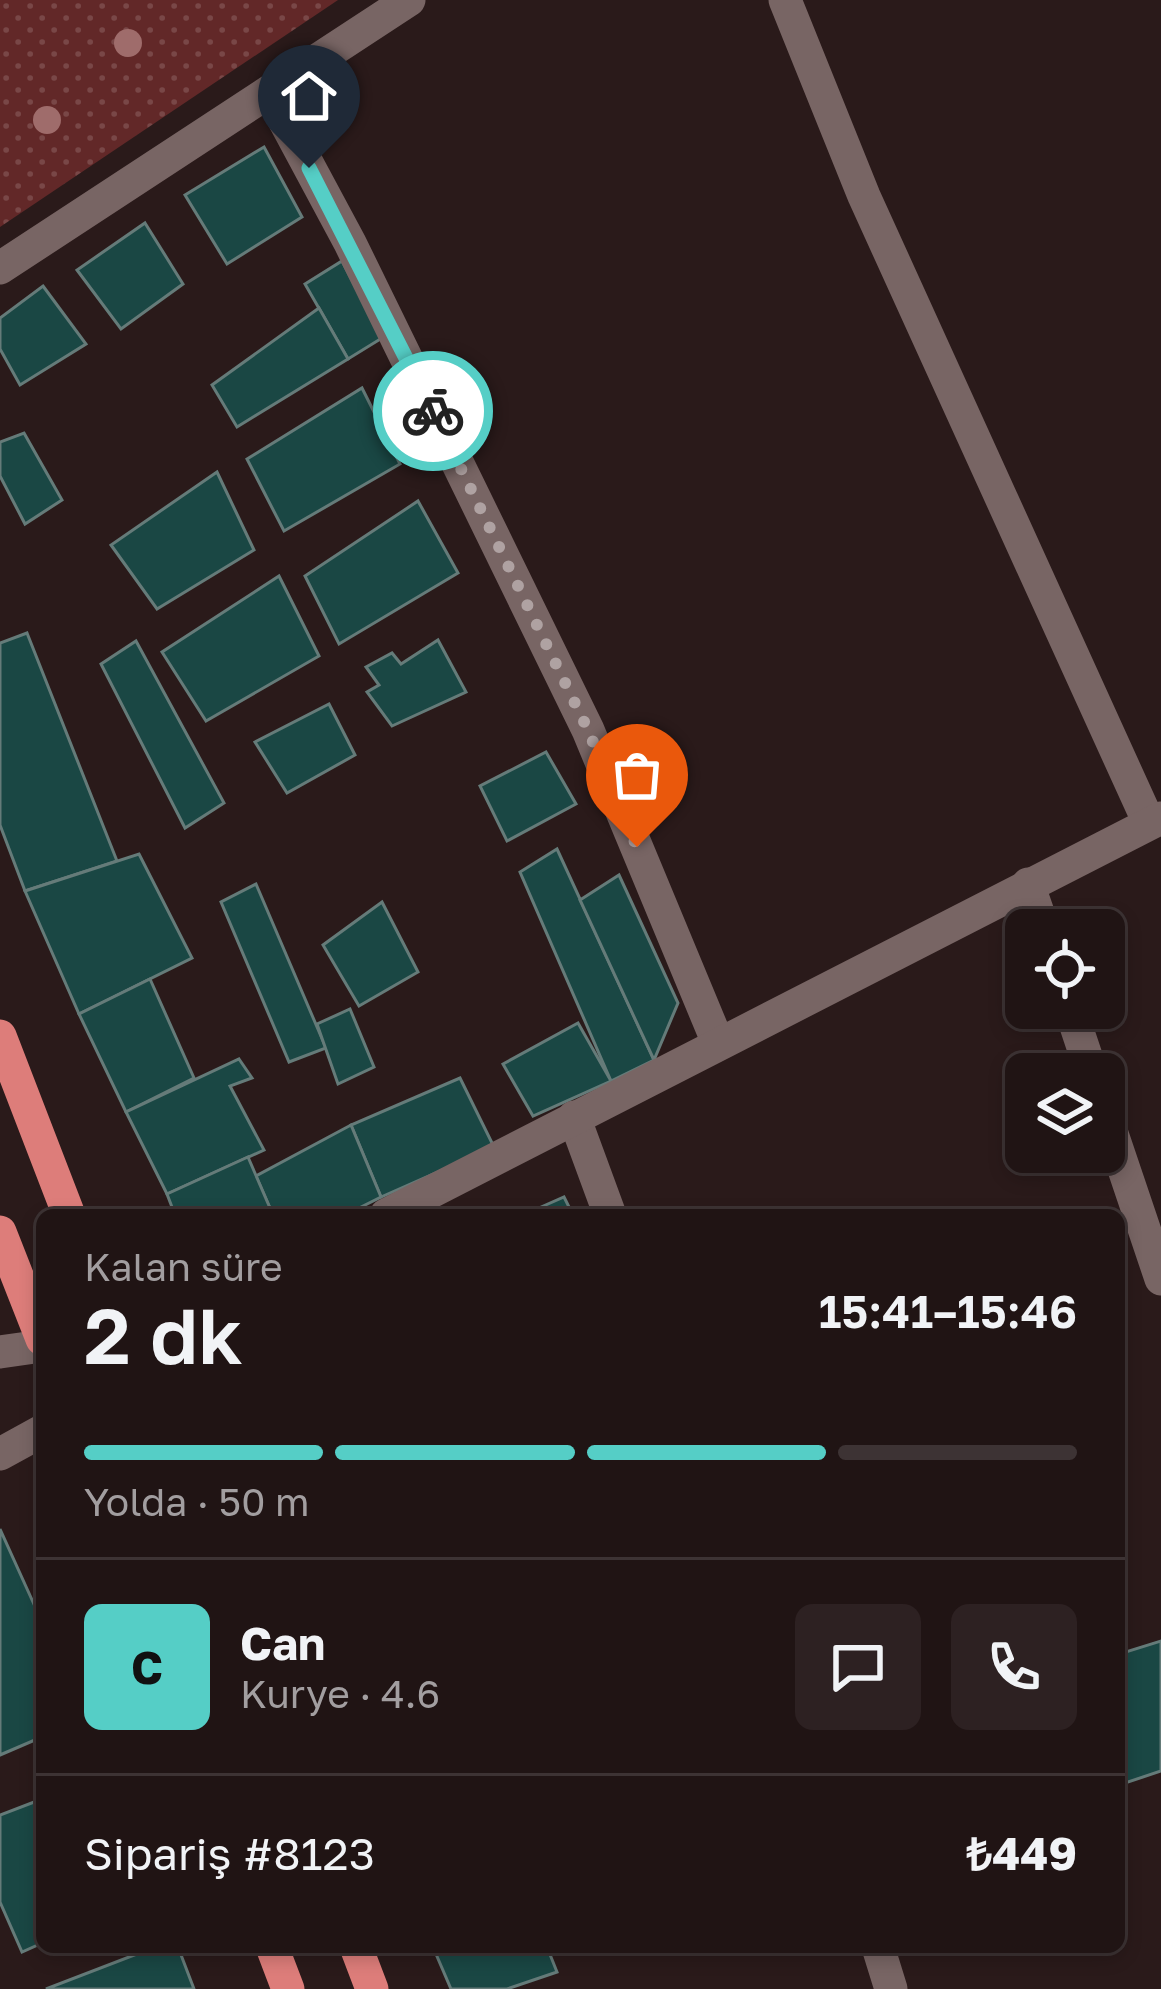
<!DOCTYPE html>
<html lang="tr">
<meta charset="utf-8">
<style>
body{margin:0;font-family:"Golos Text",sans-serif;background:#2d2122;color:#f1f3f6;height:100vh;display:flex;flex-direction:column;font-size:45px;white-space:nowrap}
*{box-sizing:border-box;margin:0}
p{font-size:39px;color:#a29ea0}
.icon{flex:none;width:66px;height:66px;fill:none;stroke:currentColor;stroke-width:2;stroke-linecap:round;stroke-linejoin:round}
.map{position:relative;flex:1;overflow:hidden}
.sheet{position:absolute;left:36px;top:1209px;width:1089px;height:744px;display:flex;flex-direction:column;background:#201414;border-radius:18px;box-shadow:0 6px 18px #0003,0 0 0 3px #3d3334}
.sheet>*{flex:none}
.buttons{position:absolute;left:1005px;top:909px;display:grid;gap:24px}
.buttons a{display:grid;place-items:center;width:120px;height:120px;border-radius:18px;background:#201414;box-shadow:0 6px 18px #0003,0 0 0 3px #3d3334;font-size:60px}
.pin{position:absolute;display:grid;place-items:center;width:102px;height:102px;color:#fff;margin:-123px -51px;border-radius:50% 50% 50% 0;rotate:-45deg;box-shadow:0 0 12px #0007}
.pin .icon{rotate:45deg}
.courier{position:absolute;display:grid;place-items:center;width:120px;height:120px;margin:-60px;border:9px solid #55cec6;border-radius:50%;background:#fff;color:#222;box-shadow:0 3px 15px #0007}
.head em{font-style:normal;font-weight:600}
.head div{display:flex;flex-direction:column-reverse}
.head{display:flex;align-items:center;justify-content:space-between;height:204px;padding:0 48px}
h1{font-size:78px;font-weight:600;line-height:90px}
.bar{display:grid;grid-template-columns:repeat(4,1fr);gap:18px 12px;align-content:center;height:144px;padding:0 48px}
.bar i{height:15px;border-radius:9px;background:#3d3334}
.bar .selected{background:#55cec6}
.bar p{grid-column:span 4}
.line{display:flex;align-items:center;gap:30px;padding:0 48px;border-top:3px solid #3d3334}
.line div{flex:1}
.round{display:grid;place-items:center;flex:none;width:126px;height:126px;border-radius:18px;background:#2d2122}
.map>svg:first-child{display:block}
</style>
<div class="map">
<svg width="1161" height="1989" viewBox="0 0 1161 1989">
<defs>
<pattern id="park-dots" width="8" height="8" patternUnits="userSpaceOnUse" patternTransform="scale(3)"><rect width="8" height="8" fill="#622828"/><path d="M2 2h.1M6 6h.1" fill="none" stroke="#794747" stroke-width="1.8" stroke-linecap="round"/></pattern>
</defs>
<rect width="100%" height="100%" fill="#2a1a1a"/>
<!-- park -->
<polygon fill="url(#park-dots)" points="0,0 338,0 0,227"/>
<!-- building -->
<g fill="#1a4744" stroke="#657b79" stroke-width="3">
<polygon points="264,147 302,217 227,264 185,195"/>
<polygon points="145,223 183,284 121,329 77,270"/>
<polygon points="342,261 382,338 348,359 305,284"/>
<polygon points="43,286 86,344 20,385 0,349 0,318"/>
<polygon points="319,308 348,359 237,427 212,385"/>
<polygon points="362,388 400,464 284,531 247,459"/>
<polygon points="24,433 62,500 25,524 0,476 0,442"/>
<polygon points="217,472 254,550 157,609 111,545"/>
<polygon points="418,501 458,573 339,644 305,576"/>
<polygon points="279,576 319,656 206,721 162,652"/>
<polygon points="27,633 117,861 25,891 0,825 0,643"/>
<polygon points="438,640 466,692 392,726 367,692 379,685 366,667 392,653 401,664"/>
<polygon points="136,641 224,803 185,828 101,664"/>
<polygon points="329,704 355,755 287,793 255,742"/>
<polygon points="546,752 576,804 507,841 480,786"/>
<polygon points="557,849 654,1060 611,1081 520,872"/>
<polygon points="139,854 192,958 79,1014 25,891"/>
<polygon points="619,875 678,1003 654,1060 580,900"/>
<polygon points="256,884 326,1048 289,1062 221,902"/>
<polygon points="382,902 418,972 359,1006 323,945"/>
<polygon points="150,979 194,1078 126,1112 79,1014"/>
<polygon points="350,1009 374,1067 338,1084 317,1024"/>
<polygon points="578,1023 611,1081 533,1116 503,1064"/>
<polygon points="239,1059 252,1078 230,1086 264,1150 167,1194 126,1112"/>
<polygon points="460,1078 494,1147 381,1197 351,1125"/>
<polygon points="351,1125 381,1197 345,1215 273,1215 256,1176"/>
<polygon points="248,1157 273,1215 175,1215 167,1194"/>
<polygon points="564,1197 573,1215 523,1215"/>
<polygon points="0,1529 42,1622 42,1737 0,1755"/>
<polygon points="1161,1641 1161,1771 1119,1785 1119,1654"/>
<polygon points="42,1799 42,1943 22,1952 0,1902 0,1815"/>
<polygon points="155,1947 178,1947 194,1989 46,1989"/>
<polygon points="433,1947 547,1947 557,1972 507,1989 451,1989"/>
</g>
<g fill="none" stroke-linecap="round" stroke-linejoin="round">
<!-- minor -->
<g stroke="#786564" stroke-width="33">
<polyline points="785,0 864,196 1149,823"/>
<polyline points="269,92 350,243 588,730 718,1043"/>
<polyline points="0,268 409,0"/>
<polyline points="1028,884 1044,930"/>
<polyline points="1070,1008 1092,1074"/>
<polyline points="1104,1110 1161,1279"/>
<polyline points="574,1117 610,1215"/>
<polyline points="0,1352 42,1346"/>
<polyline points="878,1947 891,1989"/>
</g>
<!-- tertiary -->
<g stroke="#786564" stroke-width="33">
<polyline points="386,1215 1161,818"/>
<polyline points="0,1454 42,1431"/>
</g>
<!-- trunk -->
<g stroke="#dd7d7a" stroke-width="33">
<polyline points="0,1036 69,1215"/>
<polyline points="0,1232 42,1339"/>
<polyline points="272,1947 288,1989"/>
<polyline points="356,1947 372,1989"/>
</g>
</g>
<!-- trees -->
<g fill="#9f6c6b">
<circle cx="128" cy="43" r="14"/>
<circle cx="47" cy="120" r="14"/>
</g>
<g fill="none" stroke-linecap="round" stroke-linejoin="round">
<!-- done -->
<polyline stroke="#afa2a2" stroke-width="12" stroke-dasharray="0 21.6" points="433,411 588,730 637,847"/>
<!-- route -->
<polyline stroke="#55cec6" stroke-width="15" points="309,168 433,411"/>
</g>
</svg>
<div class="buttons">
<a><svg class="icon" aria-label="locate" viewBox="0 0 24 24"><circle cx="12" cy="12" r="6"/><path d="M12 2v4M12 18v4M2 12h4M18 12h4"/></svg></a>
<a><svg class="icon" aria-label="layers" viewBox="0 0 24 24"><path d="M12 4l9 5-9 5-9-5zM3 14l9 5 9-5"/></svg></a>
</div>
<div class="pin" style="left:637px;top:847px;background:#ea580c"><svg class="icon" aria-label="bag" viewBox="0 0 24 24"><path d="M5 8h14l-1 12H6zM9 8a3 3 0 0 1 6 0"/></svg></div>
<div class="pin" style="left:309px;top:168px;background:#1f2937"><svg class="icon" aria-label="home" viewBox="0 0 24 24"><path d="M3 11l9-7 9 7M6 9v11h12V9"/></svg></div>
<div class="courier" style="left:433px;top:411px"><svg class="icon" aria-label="bike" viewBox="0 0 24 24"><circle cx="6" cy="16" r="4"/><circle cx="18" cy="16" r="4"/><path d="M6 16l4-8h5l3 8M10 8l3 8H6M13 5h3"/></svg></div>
<section class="sheet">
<div class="head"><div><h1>2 dk</h1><p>Kalan süre</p></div><em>15:41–15:46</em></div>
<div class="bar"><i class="selected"></i><i class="selected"></i><i class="selected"></i><i></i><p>Yolda · 50 m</p></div>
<div class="line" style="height:216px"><b class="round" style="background:#55cec6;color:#111">C</b><div><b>Can</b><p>Kurye · 4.6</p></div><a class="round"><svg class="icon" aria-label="chat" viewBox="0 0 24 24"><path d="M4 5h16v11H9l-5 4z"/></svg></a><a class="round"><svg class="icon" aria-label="phone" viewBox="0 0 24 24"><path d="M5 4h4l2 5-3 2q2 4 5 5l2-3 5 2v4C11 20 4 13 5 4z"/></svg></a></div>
<div class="line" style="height:156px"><div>Sipariş #8123</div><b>₺449</b></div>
</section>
</div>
